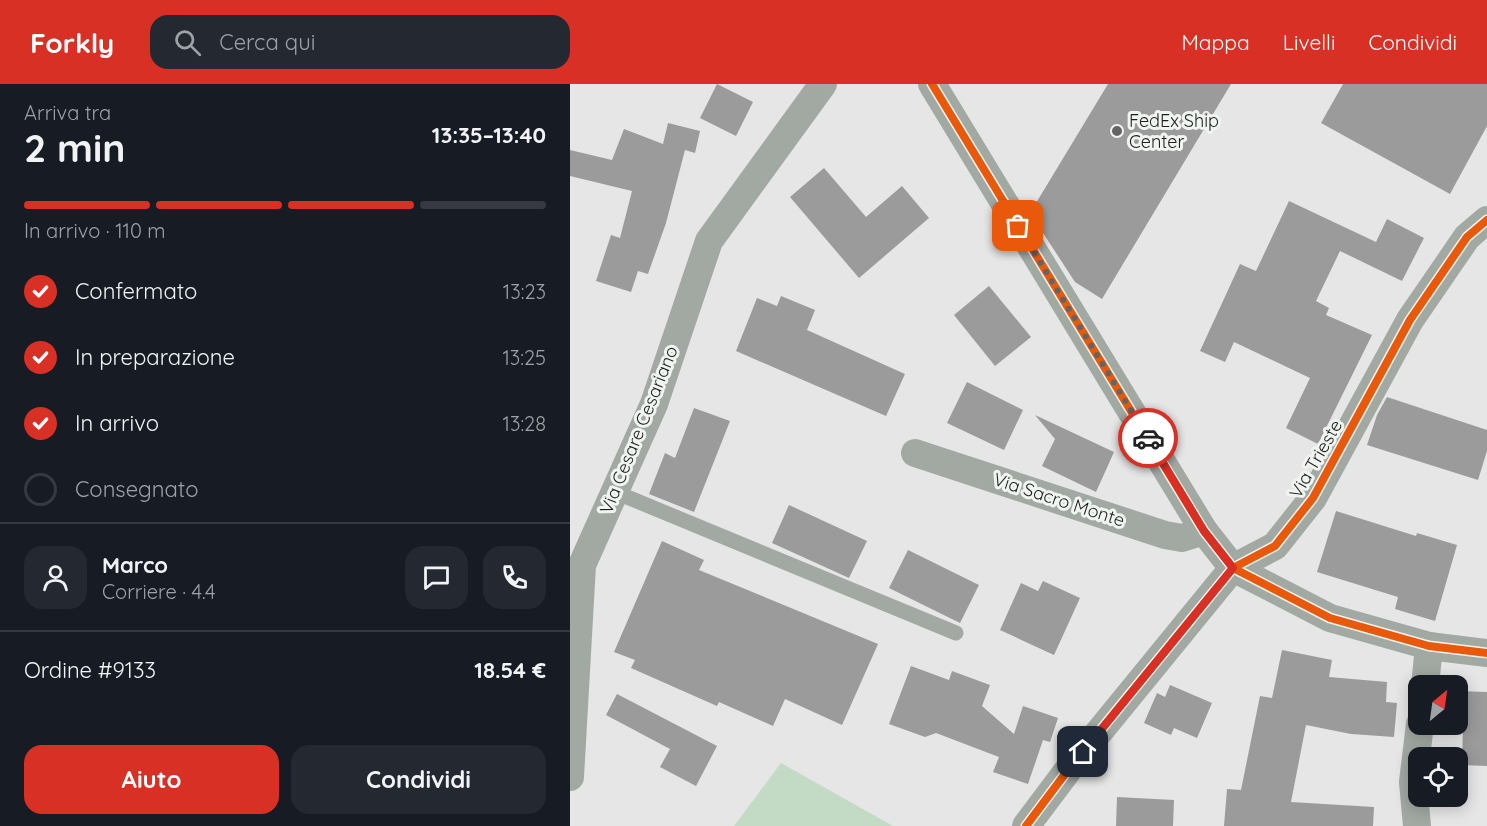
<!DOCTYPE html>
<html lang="it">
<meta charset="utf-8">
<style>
body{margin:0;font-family:Quicksand,sans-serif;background:#242831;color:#f1f3f6;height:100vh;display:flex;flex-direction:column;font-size:22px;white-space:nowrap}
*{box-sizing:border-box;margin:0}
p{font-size:20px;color:#9ea1a6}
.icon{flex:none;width:33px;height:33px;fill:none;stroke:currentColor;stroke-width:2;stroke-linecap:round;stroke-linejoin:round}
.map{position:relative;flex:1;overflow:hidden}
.sheet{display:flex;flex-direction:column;background:#171b24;width:570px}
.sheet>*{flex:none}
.needle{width:39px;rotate:29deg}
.controls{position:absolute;left:838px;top:591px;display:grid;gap:12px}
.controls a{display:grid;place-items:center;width:60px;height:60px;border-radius:12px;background:#171b24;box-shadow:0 3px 15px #0003;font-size:30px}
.pin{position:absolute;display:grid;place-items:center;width:51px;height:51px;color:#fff;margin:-26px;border-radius:12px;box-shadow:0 3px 9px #0006}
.courier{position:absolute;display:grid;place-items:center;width:60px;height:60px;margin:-30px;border:4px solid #d93025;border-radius:50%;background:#fff;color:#222;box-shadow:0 2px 8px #0007}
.overview em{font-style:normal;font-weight:700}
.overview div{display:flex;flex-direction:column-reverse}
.overview{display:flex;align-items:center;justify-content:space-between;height:102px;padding:0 24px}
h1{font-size:39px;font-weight:700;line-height:45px}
.bar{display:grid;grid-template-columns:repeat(4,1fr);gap:9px 6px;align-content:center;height:72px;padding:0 24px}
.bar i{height:8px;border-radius:4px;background:#363941}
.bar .current{background:#d93025}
.bar p{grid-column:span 4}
.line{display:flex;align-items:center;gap:15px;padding:0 24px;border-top:2px solid #363941}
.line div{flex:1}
.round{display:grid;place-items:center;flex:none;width:63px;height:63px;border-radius:18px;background:#242831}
ol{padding:0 24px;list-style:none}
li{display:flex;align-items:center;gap:18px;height:66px}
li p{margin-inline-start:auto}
li .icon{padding:6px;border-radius:50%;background:#d93025;color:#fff;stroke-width:4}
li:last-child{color:#9ea1a6}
li i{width:33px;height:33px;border:3px solid #363941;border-radius:50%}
.primary-button{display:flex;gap:12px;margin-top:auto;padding:12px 24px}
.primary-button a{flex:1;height:69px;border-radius:18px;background:#d93025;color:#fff;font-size:24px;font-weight:700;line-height:69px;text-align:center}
.primary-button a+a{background:#242831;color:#f1f3f6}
header{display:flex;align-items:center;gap:36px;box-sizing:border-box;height:84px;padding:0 30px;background:#d93025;color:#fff}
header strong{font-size:28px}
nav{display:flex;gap:33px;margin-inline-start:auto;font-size:21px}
.search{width:420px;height:54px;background:#242831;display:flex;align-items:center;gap:15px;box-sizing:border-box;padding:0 21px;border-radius:18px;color:#9ea1a6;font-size:22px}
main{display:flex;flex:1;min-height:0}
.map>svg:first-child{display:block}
</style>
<header>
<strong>Forkly</strong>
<div class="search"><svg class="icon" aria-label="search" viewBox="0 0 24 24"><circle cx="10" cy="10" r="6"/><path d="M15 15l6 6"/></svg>Cerca qui</div>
<nav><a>Mappa</a><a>Livelli</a><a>Condividi</a></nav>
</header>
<main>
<section class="sheet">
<div class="overview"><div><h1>2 min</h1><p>Arriva tra</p></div><em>13:35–13:40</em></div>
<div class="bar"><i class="current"></i><i class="current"></i><i class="current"></i><i></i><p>In arrivo · 110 m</p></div>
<ol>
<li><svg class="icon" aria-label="check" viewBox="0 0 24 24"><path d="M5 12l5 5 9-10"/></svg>Confermato<p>13:23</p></li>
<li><svg class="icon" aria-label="check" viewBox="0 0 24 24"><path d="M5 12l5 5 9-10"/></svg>In preparazione<p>13:25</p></li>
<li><svg class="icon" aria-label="check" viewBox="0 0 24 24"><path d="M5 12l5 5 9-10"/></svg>In arrivo<p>13:28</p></li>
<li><i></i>Consegnato</li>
</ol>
<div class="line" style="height:108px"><a class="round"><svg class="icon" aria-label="person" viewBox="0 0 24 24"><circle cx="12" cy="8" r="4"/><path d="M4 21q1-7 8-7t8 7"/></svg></a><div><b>Marco</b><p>Corriere · 4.4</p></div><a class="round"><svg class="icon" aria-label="chat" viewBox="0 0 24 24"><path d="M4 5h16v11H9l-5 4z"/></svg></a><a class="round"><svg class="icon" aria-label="phone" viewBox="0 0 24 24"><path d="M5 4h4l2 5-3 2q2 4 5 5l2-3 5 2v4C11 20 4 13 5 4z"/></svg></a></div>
<div class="line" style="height:78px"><div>Ordine #9133</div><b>18.54 €</b></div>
<div class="primary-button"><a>Aiuto</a><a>Condividi</a></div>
</section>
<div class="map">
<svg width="917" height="742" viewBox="0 0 917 742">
<rect width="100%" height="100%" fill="#e5e6e5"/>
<!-- green -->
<polygon fill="#c3dac5" points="211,679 323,742 164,742"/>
<!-- building -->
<g fill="#9a9b9a">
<polygon points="147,0 183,18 166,52 130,34"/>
<polygon points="538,0 661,0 532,215 505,198 460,129"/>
<polygon points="773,0 917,0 917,42 880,110 751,39"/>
<polygon points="98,39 130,47 125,69 115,66 96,139 78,190 68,187 61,208 26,197 41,151 50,154 62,107 0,92 0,66 42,76 54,45 93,60"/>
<polygon points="254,84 296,133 332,102 359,134 289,194 220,113"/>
<polygon points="719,117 806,158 817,135 854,154 832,197 770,167 746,217 759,224 756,231 802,251 748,360 716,344 740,294 664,258 655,278 630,267 670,180 686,187"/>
<polygon points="419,202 461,253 425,282 384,231"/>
<polygon points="211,212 245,226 237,246 335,290 316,332 166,267 187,214 207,222"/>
<polygon points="397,298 453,326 434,366 377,339"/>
<polygon points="817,313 917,346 917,367 908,396 797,361 807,331"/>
<polygon points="124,324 160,337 124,428 79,410 95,369 105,374"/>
<polygon points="465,331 544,368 526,408 472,382 485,355"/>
<polygon points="219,421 297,457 279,494 202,459"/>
<polygon points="766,427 846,452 847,449 887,461 865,537 825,525 828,513 747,488"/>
<polygon points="92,457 134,476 129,486 308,560 272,641 215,615 203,642 149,618 147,622 61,584 65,576 44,568"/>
<polygon points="338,466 409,501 390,539 319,504"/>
<polygon points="473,497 510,514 484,571 430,546 451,499 468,507"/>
<polygon points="712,566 762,576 759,593 817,598 816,618 827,619 824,653 781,650 736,641 721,718 804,723 803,742 654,742 657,705 671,706 690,612 702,614"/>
<polygon points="341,582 379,596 382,587 420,601 412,622 444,650 453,622 488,634 480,658 473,656 458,700 423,688 429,673 366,649 355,653 319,640"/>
<polygon points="600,601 642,619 627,654 604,644 601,651 574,639 587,609 595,613"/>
<polygon points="888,607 917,608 917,682 892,681 893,640 888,639"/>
<polygon points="47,610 147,662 126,702 90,683 100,665 36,631"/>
<polygon points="547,713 604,716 603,742 546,742"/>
</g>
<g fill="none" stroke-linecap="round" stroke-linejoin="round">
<!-- service -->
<polyline stroke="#a2a9a3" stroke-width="15" points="45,408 386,549"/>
<!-- minor -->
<g stroke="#a2a9a3" stroke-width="28">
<polyline points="362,0 634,447 663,484 760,534 859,562 917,569"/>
<polyline points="345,369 595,451 612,454 634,447"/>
<polyline points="855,602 859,562"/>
<polyline points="0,693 12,481 84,320 139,157 253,0"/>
<polyline points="456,742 498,686 663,484 705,462 743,414 840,236 897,153 917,136"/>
<polyline points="847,742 843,698 850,640"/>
</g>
<defs>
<g id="cycleway">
<polyline points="362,0 634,447 663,484 760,534 859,562 917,569"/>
<polyline points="456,742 498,686 663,484 705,462 743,414 840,236 897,153 917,136"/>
</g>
</defs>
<!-- cycleway casing -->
<use href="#cycleway" stroke="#f1f5f1" stroke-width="11"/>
<!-- cycleway -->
<use href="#cycleway" stroke="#e8590c" stroke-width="8"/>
</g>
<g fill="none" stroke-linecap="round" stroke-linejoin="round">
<!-- done -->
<polyline stroke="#636463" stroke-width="6" stroke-dasharray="0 10.8" points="448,142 578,354"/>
<!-- route -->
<polyline stroke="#d93025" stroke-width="8" points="513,668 663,484 634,447 578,354"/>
</g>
<!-- markers -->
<circle fill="#636463" stroke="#f1f5f1" stroke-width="2" cx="547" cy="47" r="6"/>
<g text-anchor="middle" stroke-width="6" stroke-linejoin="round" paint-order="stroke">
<!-- poi labels -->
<g font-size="18" fill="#1d1e1d" stroke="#f1f5f1" text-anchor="start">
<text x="559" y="43">FedEx Ship<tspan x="559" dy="21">Center</tspan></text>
</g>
<!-- street labels -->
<g font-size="18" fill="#1d1e1d" stroke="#f1f5f1">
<text transform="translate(69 346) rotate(-68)" y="6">Via Cesare Cesariano</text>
<text transform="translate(746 375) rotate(-60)" y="6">Via Trieste</text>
<text transform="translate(489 416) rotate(18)" y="6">Via Sacro Monte</text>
</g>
</g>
</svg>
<div class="controls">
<a><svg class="needle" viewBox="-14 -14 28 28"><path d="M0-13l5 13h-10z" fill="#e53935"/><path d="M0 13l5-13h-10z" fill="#9ea1a6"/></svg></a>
<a><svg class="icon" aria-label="locate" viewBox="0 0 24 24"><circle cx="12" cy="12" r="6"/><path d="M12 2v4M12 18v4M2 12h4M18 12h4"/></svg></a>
</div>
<div class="pin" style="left:448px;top:142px;background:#ea580c"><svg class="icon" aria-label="bag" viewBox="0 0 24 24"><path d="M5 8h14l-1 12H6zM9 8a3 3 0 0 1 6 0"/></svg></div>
<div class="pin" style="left:513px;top:668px;background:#1f2937"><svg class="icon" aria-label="home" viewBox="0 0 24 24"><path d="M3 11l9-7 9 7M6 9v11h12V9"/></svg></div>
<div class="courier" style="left:578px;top:354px"><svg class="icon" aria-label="car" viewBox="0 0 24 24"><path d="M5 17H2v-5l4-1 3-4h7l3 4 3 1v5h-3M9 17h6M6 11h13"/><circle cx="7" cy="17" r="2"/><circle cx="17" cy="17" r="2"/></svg></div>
</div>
</main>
